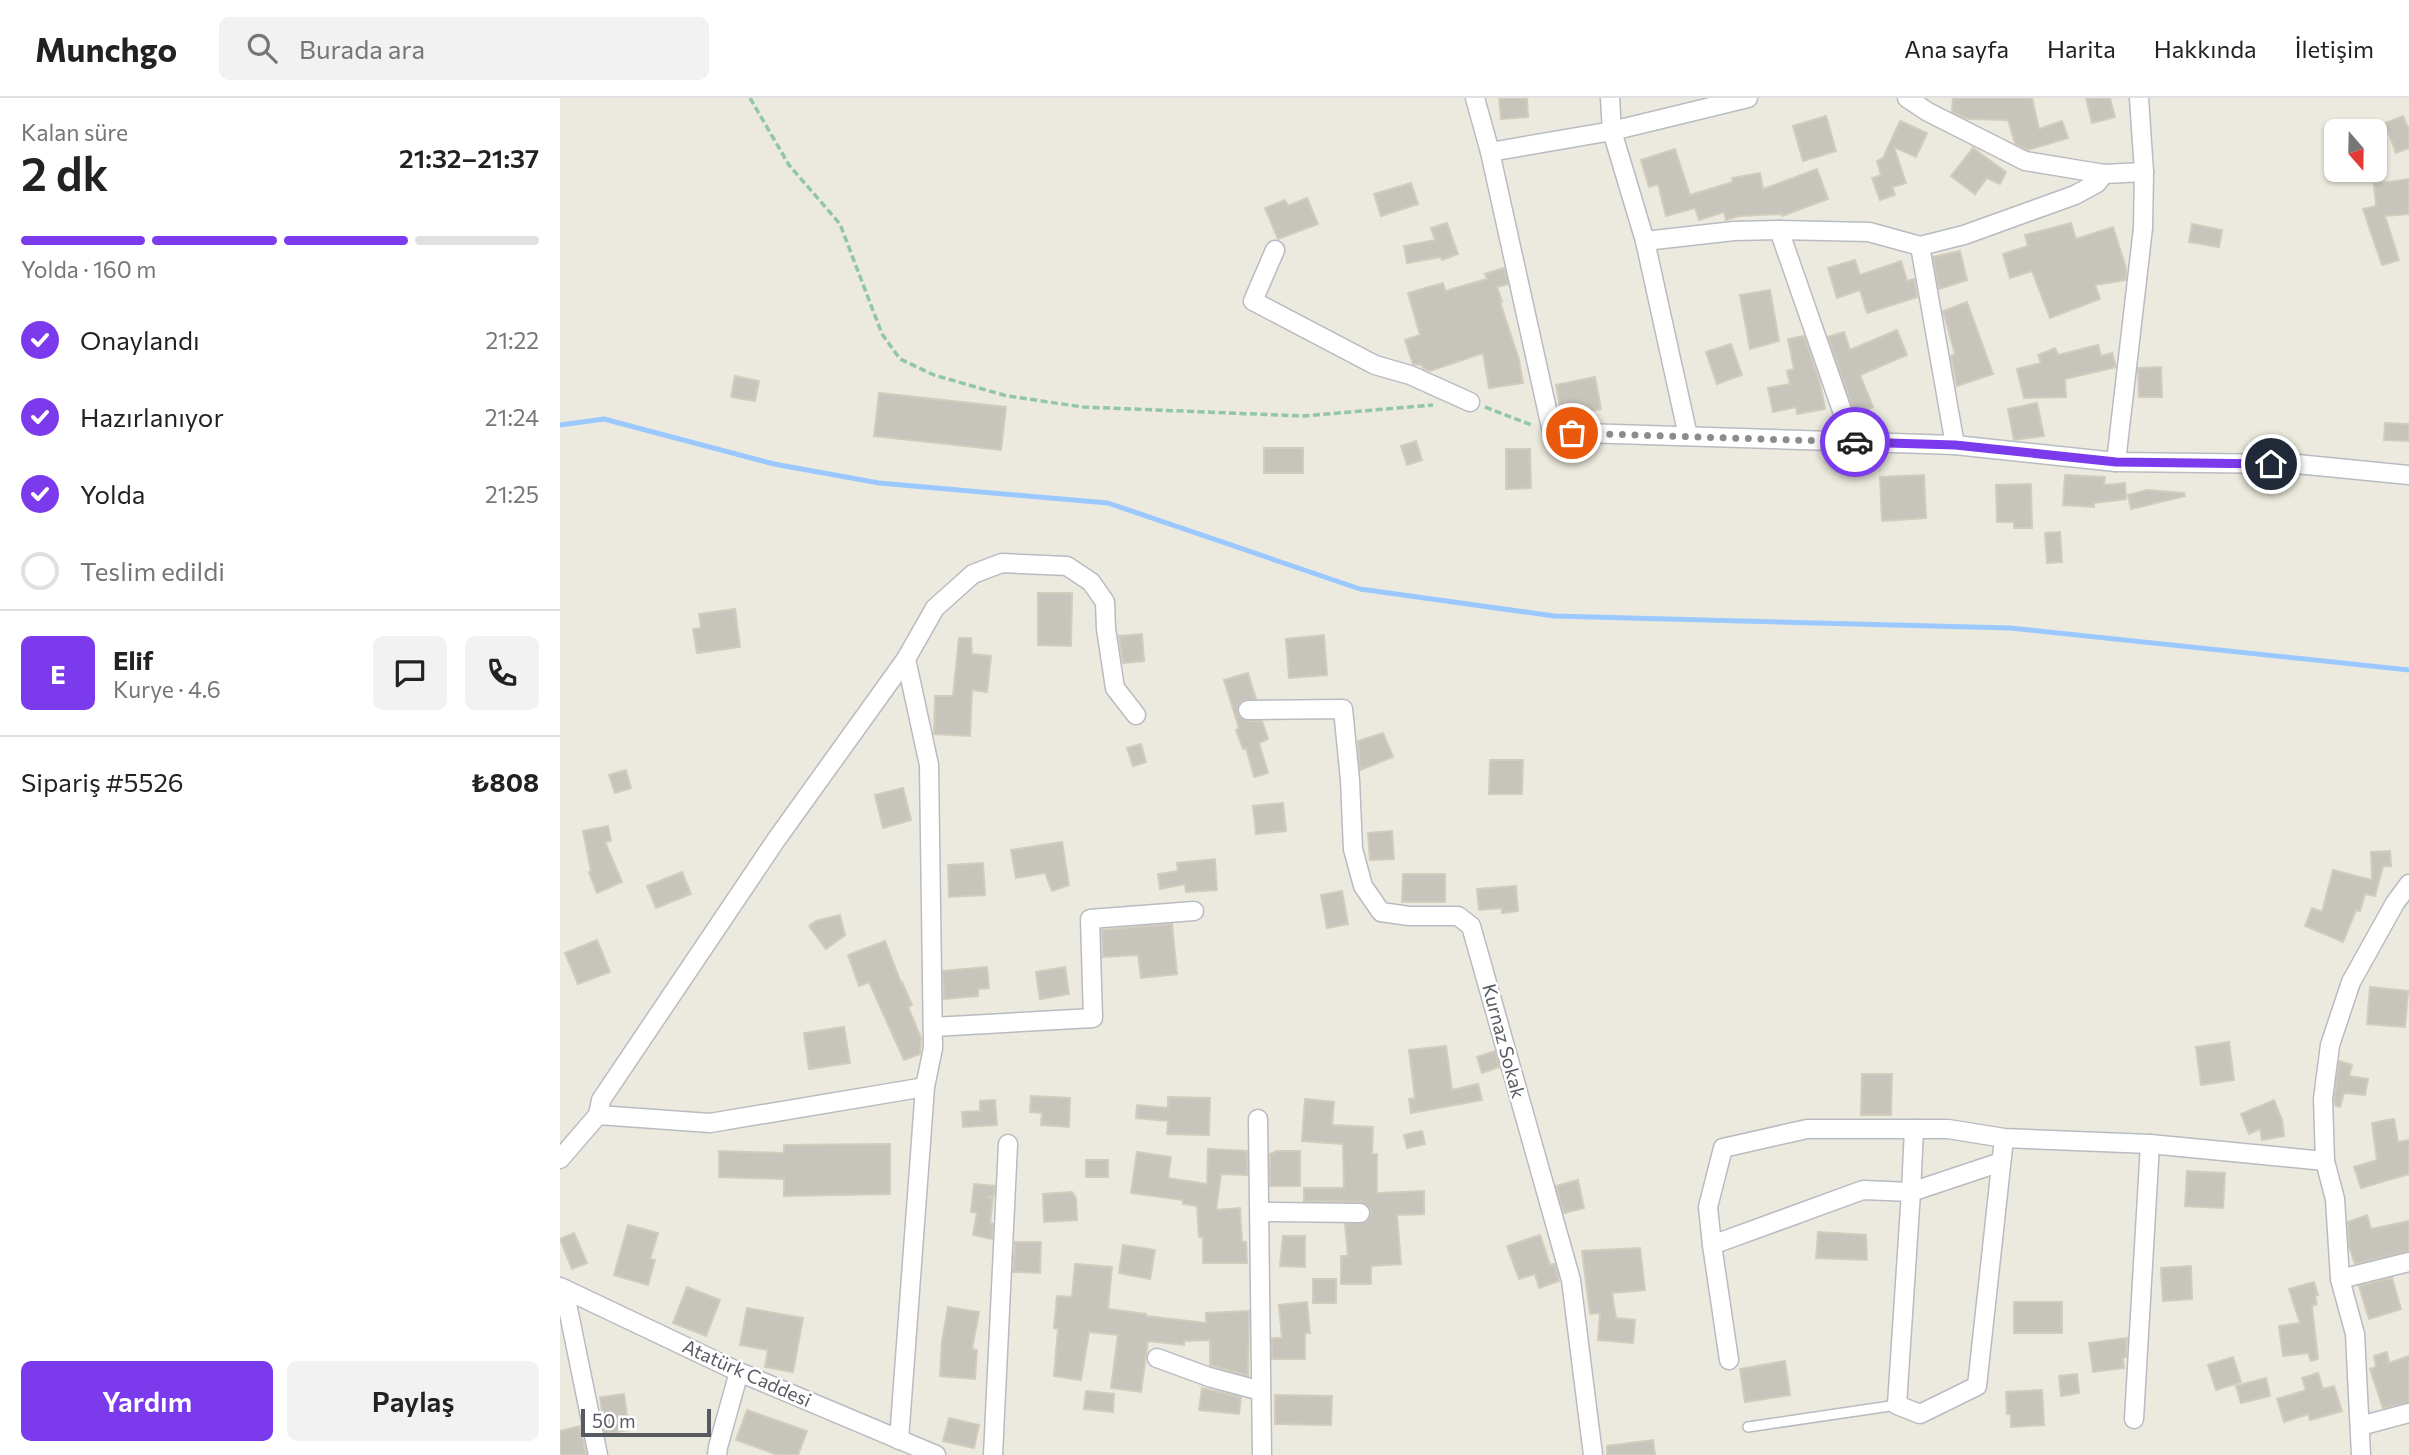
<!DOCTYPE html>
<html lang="tr">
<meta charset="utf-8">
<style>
body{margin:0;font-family:Commissioner,sans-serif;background:#f2f2f2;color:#222;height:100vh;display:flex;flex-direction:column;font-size:26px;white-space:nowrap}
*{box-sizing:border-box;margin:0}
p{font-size:23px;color:#767676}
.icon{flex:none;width:38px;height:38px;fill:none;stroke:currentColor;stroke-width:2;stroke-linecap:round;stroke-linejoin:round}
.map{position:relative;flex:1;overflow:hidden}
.side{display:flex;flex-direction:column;background:#fff;width:560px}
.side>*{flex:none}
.needle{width:46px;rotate:160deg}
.tools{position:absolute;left:1764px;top:21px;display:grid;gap:14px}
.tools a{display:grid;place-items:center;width:63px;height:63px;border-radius:10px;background:#fff;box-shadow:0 2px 5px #0004;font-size:35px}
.scale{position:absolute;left:21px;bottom:18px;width:130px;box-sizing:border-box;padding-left:7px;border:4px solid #575b61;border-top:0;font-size:19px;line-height:24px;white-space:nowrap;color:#575b61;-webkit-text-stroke:5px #fff;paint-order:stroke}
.pin{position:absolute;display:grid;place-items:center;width:60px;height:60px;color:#fff;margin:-30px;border:4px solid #fff;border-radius:50%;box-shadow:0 2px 7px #0007}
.courier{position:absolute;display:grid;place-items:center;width:70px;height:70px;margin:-35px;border:5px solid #7c3aed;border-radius:50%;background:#fff;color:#222;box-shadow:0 2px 9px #0007}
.overview em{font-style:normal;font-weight:600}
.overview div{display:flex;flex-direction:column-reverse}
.overview{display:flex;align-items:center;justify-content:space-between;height:119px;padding:0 21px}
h1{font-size:46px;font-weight:600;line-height:52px}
.bar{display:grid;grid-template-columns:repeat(4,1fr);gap:10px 7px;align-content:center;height:84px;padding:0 21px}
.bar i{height:9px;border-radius:5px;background:#e0e0e0}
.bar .selected{background:#7c3aed}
.bar p{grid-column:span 4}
.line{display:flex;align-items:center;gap:18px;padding:0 21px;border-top:2px solid #e0e0e0}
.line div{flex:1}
.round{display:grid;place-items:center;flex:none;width:74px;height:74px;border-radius:10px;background:#f2f2f2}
ol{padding:0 21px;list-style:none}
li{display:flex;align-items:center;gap:21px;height:77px}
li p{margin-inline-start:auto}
li .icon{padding:7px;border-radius:50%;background:#7c3aed;color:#fff;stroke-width:4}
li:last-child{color:#767676}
li i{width:38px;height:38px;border:4px solid #e0e0e0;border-radius:50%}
.button{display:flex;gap:14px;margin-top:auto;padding:14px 21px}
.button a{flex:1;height:80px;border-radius:10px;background:#7c3aed;color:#fff;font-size:28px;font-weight:600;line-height:80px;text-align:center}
.button a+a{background:#f2f2f2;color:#222}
header{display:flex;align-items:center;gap:42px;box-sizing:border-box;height:98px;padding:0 35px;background:#fff;border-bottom:2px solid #e0e0e0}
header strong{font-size:33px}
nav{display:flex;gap:38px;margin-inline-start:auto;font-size:24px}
.search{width:490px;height:63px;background:#f2f2f2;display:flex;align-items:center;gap:18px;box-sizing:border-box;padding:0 24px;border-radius:10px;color:#767676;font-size:26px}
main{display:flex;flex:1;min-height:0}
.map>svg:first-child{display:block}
</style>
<header>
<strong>Munchgo</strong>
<div class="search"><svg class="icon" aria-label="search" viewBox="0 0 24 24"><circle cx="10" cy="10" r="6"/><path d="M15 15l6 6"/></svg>Burada ara</div>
<nav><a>Ana sayfa</a><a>Harita</a><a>Hakkında</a><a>İletişim</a></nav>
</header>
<main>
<section class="side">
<div class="overview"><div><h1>2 dk</h1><p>Kalan süre</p></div><em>21:32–21:37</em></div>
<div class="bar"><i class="selected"></i><i class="selected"></i><i class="selected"></i><i></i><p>Yolda · 160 m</p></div>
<ol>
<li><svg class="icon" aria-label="check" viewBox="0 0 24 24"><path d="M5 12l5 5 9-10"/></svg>Onaylandı<p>21:22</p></li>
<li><svg class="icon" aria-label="check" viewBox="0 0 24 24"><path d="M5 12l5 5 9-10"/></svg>Hazırlanıyor<p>21:24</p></li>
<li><svg class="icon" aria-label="check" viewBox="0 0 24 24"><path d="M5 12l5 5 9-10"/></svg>Yolda<p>21:25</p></li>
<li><i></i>Teslim edildi</li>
</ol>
<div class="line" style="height:126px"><b class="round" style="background:#7c3aed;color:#fff">E</b><div><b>Elif</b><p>Kurye · 4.6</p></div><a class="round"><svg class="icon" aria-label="chat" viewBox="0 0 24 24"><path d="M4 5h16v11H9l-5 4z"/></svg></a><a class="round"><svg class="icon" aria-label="phone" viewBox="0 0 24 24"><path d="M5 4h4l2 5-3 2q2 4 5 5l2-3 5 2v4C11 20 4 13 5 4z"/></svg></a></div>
<div class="line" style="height:91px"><div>Sipariş #5526</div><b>₺808</b></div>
<div class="button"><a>Yardım</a><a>Paylaş</a></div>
</section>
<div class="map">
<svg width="1849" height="1357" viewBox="0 0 1849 1357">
<rect width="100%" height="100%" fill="#eceade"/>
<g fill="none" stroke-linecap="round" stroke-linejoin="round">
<!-- stream -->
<polyline stroke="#9bc9ff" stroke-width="5" points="0,327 44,321 214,366 319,385 548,405 800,491 994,518 1450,530 1849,572"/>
</g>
<!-- building -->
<g fill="#c7c4bb" stroke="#d1ccbc" stroke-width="2">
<polygon points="939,0 967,0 968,19 941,21"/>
<polygon points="1393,0 1472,0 1479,31 1502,23 1508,40 1468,52 1455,45 1448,22 1408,21 1392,14"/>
<polygon points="1526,0 1550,0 1555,19 1532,25"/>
<polygon points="1266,18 1276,53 1243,63 1233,28"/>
<polygon points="1843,18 1849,32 1849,50 1836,55 1825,25"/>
<polygon points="1340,23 1367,35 1356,59 1334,49 1346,85 1332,89 1335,97 1320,102 1312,80 1321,77 1317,63 1323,60"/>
<polygon points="1413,50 1446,74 1440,86 1427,80 1415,96 1391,78"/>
<polygon points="1115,51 1130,97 1173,84 1172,80 1200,75 1203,91 1257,71 1268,101 1222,118 1222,116 1179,118 1166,122 1164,114 1139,122 1135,110 1106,118 1098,86 1089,89 1081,62"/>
<polygon points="1849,81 1849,116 1825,118 1839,162 1822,167 1803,111 1816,108 1814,86"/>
<polygon points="851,85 858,106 821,118 814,96"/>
<polygon points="747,100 758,126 718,141 705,110 725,102 728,108"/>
<polygon points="887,125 898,156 882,162 881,159 847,165 844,148 875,142 871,130"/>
<polygon points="1511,125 1516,141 1553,129 1566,170 1566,182 1535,187 1540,201 1490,220 1472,173 1450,180 1443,156 1468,148 1465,137"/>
<polygon points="1632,126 1662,132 1659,149 1629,144"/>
<polygon points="1400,153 1407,182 1379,191 1373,159"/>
<polygon points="1295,162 1300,177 1341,163 1347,183 1354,181 1357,199 1307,215 1300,192 1277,200 1268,170"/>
<polygon points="944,170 948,186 937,189 942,204 940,204 959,262 963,285 929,290 923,255 870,273 863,270 861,267 853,266 845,242 860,237 848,195 883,185 885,193 927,181 925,176"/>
<polygon points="1210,192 1219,243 1190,251 1180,197"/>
<polygon points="1407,204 1433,276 1397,288 1391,258 1395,256 1383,213"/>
<polygon points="1337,232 1347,257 1300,277 1313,309 1295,316 1268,239 1284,234 1290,252"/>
<polygon points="1244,238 1260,285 1265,311 1237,316 1236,309 1213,314 1208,290 1230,286 1227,273 1234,271 1228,241"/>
<polygon points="1171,246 1182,277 1157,286 1146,254"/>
<polygon points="1538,247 1541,258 1552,255 1556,269 1505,281 1506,299 1464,300 1457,271 1481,265 1478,257 1495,250 1498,257"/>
<polygon points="1601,269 1602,299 1579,299 1578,270"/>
<polygon points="175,278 199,283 195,303 171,299"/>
<polygon points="1035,279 1041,311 1002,319 996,287"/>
<polygon points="319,295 446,309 441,352 314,338"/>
<polygon points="1477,305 1484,338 1454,342 1448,311"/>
<polygon points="1825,325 1849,326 1849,343 1824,342"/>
<polygon points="856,343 862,362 847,367 841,348"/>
<rect x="704" y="350" width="39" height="25"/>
<polygon points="946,351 970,351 971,390 946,391"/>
<polygon points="1364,377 1366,420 1322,423 1320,379"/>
<polygon points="1505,377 1545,379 1544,387 1565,385 1566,401 1534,405 1534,409 1503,407"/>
<polygon points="1471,386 1472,430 1454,430 1454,424 1437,424 1436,387"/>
<polygon points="1587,392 1624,395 1625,398 1571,411 1568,397"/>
<polygon points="1500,434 1502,464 1487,465 1485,435"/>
<polygon points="478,495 512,495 511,548 478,547"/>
<polygon points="175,511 180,549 137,555 133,531 141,530 139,516"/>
<polygon points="582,536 584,563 563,565 559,538"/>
<polygon points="764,537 767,577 729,580 726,541"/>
<polygon points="399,540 411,540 412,556 431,558 427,594 412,592 410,638 374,636 375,598 393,598"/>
<polygon points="688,575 696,601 682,603 678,607 678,617 687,623 702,623 708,641 699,645 708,675 694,679 686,650 683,651 676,632 679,630 664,582"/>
<polygon points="823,635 833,659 800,672 798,643"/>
<polygon points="581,646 586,664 573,668 567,650"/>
<polygon points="930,662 963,662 962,696 929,696"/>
<polygon points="66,672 71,690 55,695 49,677"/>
<polygon points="343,690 351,722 323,730 315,697"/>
<polygon points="723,705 726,733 696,736 693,708"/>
<polygon points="48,728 51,743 45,744 62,784 37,795 29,774 31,773 23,733"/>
<polygon points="832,733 834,761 810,762 808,735"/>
<polygon points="502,744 509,787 492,793 485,775 456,780 451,752"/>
<polygon points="1830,753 1831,768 1823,768 1815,798 1805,796 1800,813 1796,812 1783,844 1745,828 1752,810 1762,814 1773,772 1812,782 1811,754"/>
<polygon points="655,761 657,792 626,794 625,786 600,791 598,776 618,773 617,765"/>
<polygon points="423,765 425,797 389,799 388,767"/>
<polygon points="122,774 131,796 96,810 87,788"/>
<polygon points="843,776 885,776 885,804 842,804"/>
<polygon points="956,788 958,813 942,815 942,810 919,812 917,791"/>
<polygon points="782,793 788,826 767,830 761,797"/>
<polygon points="280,817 285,837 266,851 249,828 256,823"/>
<polygon points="612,826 617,876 581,880 578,857 543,859 542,832"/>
<polygon points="37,842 50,874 18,886 5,855"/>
<polygon points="325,843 341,885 342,884 352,907 348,909 361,940 360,956 344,962 309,884 299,888 288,857"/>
<polygon points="427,869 429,890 418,891 418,898 384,901 383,873"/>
<polygon points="505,869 509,896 480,901 476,874"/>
<polygon points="1810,889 1848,893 1845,929 1807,926"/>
<polygon points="284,929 290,965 249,971 244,935"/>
<polygon points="1669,944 1674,982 1641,987 1636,949"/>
<polygon points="886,948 892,992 918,986 922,1002 851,1015 849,1001 855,1000 849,952"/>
<polygon points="935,953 939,969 922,975 917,959"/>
<polygon points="1779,963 1792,967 1789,978 1808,981 1805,997 1784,995 1780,1009 1775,1007 1774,1002"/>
<polygon points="1302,976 1332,976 1331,1017 1301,1017"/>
<polygon points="471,998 510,1000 509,1029 481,1027 482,1015 470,1014"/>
<polygon points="608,999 650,1000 649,1037 607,1036 608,1023 576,1020 577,1007 608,1010"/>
<polygon points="745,1001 774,1004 772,1027 813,1029 812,1056 817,1056 817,1095 864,1093 864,1116 837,1117 841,1166 811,1168 811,1186 781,1186 781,1158 788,1158 785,1126 806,1124 811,1116 809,1109 800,1104 744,1103 744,1090 784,1090 783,1046 742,1043"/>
<polygon points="435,1002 437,1027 403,1029 402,1014 420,1013 420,1003"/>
<polygon points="1714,1002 1722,1022 1724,1038 1702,1042 1700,1031 1689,1036 1681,1016"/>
<polygon points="1834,1021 1838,1044 1849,1042 1849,1076 1801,1090 1794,1069 1817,1062 1812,1025"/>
<polygon points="862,1033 865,1046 847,1050 844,1037"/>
<polygon points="330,1046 330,1096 224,1098 224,1081 159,1079 159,1053 224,1055 224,1047"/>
<polygon points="648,1051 687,1053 687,1077 661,1076 656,1112 680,1110 682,1144 686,1144 687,1165 643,1165 643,1139 639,1139 637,1108 623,1106 623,1102 571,1095 577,1054 611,1059 608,1080 647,1086"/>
<polygon points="716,1053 740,1053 740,1088 710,1088 710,1056"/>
<rect x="526" y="1062" width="22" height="17"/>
<polygon points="1627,1073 1665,1075 1663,1110 1625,1108"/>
<polygon points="1018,1082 1024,1110 1004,1115 996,1088"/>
<polygon points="414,1086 435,1088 434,1097 428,1100 433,1099 430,1126 433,1126 432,1141 413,1137 417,1115 411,1114"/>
<polygon points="512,1094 516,1100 517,1122 484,1124 483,1096"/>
<polygon points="1807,1117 1811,1131 1849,1123 1849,1153 1795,1166 1789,1148 1788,1124"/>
<polygon points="68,1127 98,1135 90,1161 95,1162 88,1187 54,1177"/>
<polygon points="1258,1134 1306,1137 1307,1162 1256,1160"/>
<polygon points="14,1135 27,1165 12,1171 0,1141"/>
<polygon points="980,1137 990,1167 995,1166 999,1183 979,1190 975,1176 959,1181 947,1148"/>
<polygon points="723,1138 745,1138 745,1169 720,1168"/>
<polygon points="455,1144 481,1144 480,1175 453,1174"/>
<polygon points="563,1147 595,1152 590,1181 559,1175"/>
<polygon points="1080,1150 1085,1192 1052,1195 1056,1220 1075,1222 1073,1245 1038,1242 1040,1215 1030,1216 1022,1153"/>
<polygon points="515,1166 552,1169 548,1211 586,1216 586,1218 646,1225 646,1215 689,1213 688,1278 650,1267 650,1242 624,1243 624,1247 588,1243 581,1294 551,1290 558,1237 529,1234 521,1282 494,1278 498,1231 494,1230 497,1198 512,1199"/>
<polygon points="1631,1168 1632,1201 1603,1203 1601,1170"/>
<polygon points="1832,1180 1841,1211 1809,1221 1799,1188"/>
<rect x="753" y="1181" width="23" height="24"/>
<polygon points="1754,1184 1758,1197 1755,1198 1757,1206 1752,1208 1758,1261 1751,1263 1748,1255 1723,1258 1719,1228 1740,1225 1729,1191"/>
<polygon points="127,1189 160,1202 146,1238 113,1225"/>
<polygon points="747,1204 750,1235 745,1235 745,1261 712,1261 712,1240 722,1240 719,1207"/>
<rect x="1454" y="1204" width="48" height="31"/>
<polygon points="388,1209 419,1214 412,1251 417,1252 415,1281 380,1278 382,1244"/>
<polygon points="187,1210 243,1220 233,1274 205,1269 208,1252 180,1247"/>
<polygon points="1567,1240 1566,1259 1563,1260 1564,1270 1533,1274 1529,1245"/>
<polygon points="1827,1254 1829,1265 1849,1258 1849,1304 1823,1310 1810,1271 1816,1269 1814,1258"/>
<polygon points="1673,1259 1681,1284 1656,1292 1648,1267"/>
<polygon points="1225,1263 1230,1297 1185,1304 1180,1271"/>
<polygon points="1758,1275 1763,1291 1774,1288 1782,1313 1750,1322 1748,1316 1724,1324 1717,1301 1746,1292 1742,1280"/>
<polygon points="1517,1276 1519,1295 1501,1298 1499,1278"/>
<polygon points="1706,1280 1710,1298 1681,1305 1676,1288"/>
<polygon points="642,1290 681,1299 679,1316 639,1312"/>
<polygon points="1482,1292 1484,1327 1451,1329 1451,1316 1447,1316 1446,1294"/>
<polygon points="526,1293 554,1296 553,1314 524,1311"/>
<polygon points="64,1296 69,1332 45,1336 40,1299"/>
<polygon points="715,1297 772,1298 771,1327 715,1326"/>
<polygon points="187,1312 247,1333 238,1357 218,1357 176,1342"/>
<polygon points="389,1320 419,1327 414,1350 383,1343"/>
<polygon points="20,1328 26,1357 0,1357 0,1333"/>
<polygon points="1093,1342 1095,1357 1047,1357 1047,1348"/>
</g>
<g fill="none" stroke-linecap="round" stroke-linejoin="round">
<defs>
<polyline id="service" points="1188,1329 1337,1307"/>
<g id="minor">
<polyline points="915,0 930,54 992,334 1395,347 1556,364 1737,366 1849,377"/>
<polyline points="1050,0 1052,33 1085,143 1128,338"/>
<polyline points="1347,0 1368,14 1465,63 1544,76 1584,74"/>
<polyline points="930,54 1052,33 1188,0"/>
<polyline points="1219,132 1293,344"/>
<polyline points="1085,143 1174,133 1219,132 1309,134 1360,148 1404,137 1515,97 1537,85 1544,76"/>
<polyline points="1360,148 1395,347"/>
<polyline points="715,152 693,203 815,267 850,277 910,304"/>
<polyline points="1556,364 1583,130 1584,74 1579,0"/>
<polyline points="688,612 783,611 790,682 793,751 803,788 821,814 849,818 898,818 911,828 1011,1182 1033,1357"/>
<polyline points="373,929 533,920 530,821 634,813"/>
<polyline points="38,1017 150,1025 365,989"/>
<polyline points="698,1021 702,1357"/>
<polyline points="1354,1031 1351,1094 1441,1064"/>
<polyline points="1444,1040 1417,1288 1360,1316 1337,1307 1351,1094 1303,1092 1152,1147 1148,1109 1163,1050 1247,1031 1388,1031 1444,1040 1590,1046 1765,1063"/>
<polyline points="0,1061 38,1017 41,1002 216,742 346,561 375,510 413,476 442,465 507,468 531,484 545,504 546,531 555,590 576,617"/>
<polyline points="700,1114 800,1115"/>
<polyline points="1152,1147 1169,1262"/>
<polyline points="1780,1181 1849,1164"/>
<polyline points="0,1189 179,1274 376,1357"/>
<polyline points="4,1191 38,1357"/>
<polyline points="597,1260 649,1279 701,1293"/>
<polyline points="1574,1321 1590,1046"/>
<polyline points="1800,1328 1849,1315"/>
<polyline points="339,1342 365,989 373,950 369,667 346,561"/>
<polyline points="157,1357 158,1349 179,1274"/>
<polyline points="433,1357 448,1046"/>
<polyline points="1801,1357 1795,1236 1780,1181 1775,1101 1765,1063 1763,1001 1770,947 1791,884 1835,805 1849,786"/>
</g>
</defs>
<!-- service casing -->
<use href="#service" stroke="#b9bbc2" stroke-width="12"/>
<!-- minor casing -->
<use href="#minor" stroke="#b9bbc2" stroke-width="21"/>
<!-- path -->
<g stroke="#91c6a6" stroke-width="3.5" stroke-dasharray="7 3.5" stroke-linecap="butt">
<polyline points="190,0 229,67 280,126 322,236 340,261 374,277 447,298 523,309 743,318 873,307"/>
<polyline points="925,309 974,328"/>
</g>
<!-- service -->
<use href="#service" stroke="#fff" stroke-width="9"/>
<!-- minor -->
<use href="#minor" stroke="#fff" stroke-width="18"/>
</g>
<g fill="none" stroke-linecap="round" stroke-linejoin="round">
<!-- done -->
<polyline stroke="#8b8d8d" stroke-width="7" stroke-dasharray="0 12.6" points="1012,335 1295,344"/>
<!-- route -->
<polyline stroke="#7c3aed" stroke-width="9" points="1295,344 1395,347 1556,364 1711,366"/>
</g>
<g text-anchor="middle" stroke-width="5" stroke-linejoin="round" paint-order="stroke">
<!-- street labels -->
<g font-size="19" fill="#575b61" stroke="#fff">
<text transform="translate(944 943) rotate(75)" y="7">Kurnaz Sokak</text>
<text transform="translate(187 1275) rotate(24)" y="7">Atatürk Caddesi</text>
</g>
</g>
</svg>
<div class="tools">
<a><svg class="needle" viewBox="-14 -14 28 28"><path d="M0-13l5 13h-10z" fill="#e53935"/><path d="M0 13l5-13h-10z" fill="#767676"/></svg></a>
</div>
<div class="scale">50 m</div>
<div class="pin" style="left:1012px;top:335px;background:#ea580c"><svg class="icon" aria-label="bag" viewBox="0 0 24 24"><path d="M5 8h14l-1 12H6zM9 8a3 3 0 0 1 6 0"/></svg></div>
<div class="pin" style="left:1711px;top:366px;background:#1f2937"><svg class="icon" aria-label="home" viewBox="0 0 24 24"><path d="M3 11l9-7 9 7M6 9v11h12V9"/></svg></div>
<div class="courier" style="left:1295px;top:344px"><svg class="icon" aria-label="car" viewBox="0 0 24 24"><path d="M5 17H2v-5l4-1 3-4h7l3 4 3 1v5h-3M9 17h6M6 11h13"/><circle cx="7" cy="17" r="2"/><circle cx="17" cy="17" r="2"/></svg></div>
</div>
</main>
